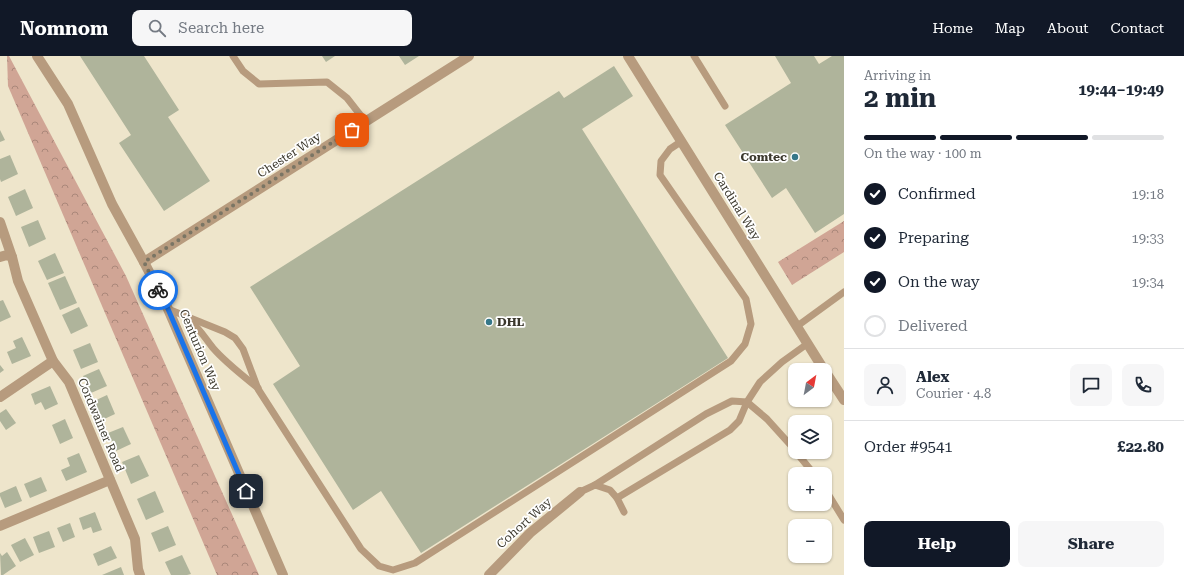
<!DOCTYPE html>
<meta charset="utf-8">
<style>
body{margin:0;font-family:"Roboto Serif",serif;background:#f6f6f7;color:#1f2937;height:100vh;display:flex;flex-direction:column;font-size:15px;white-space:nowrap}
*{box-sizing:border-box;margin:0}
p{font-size:13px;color:#747a83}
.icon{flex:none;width:22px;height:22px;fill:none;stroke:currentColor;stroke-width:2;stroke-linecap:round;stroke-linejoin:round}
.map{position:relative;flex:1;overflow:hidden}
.sheet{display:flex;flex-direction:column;background:#fff;width:340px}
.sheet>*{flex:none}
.needle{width:26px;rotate:32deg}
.tools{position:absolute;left:788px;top:307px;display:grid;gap:8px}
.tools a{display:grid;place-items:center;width:44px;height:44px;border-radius:8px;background:#fff;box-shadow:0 1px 3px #0004;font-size:20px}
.pin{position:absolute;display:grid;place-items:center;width:34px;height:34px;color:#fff;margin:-17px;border-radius:8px;box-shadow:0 2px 6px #0006}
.courier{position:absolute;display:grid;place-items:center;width:40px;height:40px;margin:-20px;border:3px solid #1a73e8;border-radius:50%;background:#fff;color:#222;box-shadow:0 1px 5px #0007}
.head em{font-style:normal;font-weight:700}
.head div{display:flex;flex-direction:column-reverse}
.head{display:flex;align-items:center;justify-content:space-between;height:68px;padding:0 20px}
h1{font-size:26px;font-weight:700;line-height:30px}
.bar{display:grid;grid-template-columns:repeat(4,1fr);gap:6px 4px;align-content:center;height:48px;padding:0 20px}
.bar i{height:5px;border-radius:3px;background:#e0e1e3}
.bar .current{background:#111827}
.bar p{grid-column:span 4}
.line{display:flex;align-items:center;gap:10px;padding:0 20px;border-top:1px solid #e0e1e3}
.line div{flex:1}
.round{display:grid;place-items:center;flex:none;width:42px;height:42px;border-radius:8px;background:#f6f6f7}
ol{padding:0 20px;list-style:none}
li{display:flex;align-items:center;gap:12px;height:44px}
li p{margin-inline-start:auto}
li .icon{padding:4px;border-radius:50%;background:#111827;color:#fff;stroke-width:4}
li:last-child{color:#747a83}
li i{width:22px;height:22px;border:2px solid #e0e1e3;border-radius:50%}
.cta{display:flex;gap:8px;margin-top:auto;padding:8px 20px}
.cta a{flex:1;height:46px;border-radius:8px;background:#111827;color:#fff;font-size:16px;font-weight:700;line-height:46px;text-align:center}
.cta a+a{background:#f6f6f7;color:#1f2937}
header{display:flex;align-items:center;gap:24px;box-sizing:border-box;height:56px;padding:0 20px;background:#111827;color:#fff}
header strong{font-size:19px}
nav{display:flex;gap:22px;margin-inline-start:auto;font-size:14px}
.search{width:280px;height:36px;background:#f6f6f7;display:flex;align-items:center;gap:10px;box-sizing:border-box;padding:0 14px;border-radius:8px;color:#747a83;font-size:15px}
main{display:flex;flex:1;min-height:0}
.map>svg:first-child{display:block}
</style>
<header>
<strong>Nomnom</strong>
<div class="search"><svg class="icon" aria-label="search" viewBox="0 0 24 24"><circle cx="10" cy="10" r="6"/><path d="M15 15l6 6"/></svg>Search here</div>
<nav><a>Home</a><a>Map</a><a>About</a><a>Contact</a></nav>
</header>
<main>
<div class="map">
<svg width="844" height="519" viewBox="0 0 844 519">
<defs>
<pattern id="forest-crowns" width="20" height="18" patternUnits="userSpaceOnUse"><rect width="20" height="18" fill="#d0a595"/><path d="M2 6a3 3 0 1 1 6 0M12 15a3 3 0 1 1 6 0" fill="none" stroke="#aa877a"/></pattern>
</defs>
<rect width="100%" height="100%" fill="#eee5cb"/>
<!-- forest -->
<g fill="url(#forest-crowns)">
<polygon points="7,0 9,0 126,220 259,519 217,519 8,30"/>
<polygon points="844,165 844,196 792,229 778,206"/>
</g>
<!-- building -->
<g fill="#afb49b">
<polygon points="80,0 144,0 179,54 168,61 210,125 164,155 119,87 131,79"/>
<polygon points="322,0 335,0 326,6"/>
<polygon points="399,0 419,0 405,9"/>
<polygon points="775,0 814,0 819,8 832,0 844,0 844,158 815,177 786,132 772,142 725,69 791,27"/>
<polygon points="614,10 633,40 582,73 728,302 421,497 381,435 353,454 273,328 300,310 250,231 559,35 564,42"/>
<polygon points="0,74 5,84 0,86"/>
<polygon points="10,99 18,118 1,126 0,123 0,103"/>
<polygon points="25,133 33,152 16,160 8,141"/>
<polygon points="38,164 46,183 29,191 21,171"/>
<polygon points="55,197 64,217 47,224 38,205"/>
<polygon points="65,220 77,247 60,254 48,227"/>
<polygon points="3,244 11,261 0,266 0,245"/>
<polygon points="79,251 88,270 71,278 62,259"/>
<polygon points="22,281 31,300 12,308 7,296 16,292 13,285"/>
<polygon points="90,287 98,306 81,313 73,294"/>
<polygon points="0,309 4,314 0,317"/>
<polygon points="99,313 107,330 91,337 83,320"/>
<polygon points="50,330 58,348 45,354 41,346 35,349 31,338"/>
<polygon points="107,339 115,358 100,365 92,346"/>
<polygon points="6,353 16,367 6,374 0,365 0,357"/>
<polygon points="65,363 73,382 60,388 52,369"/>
<polygon points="123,371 131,388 116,395 108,377"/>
<polygon points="79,397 87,416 66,425 61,414 70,410 67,402"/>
<polygon points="139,399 149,420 131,428 122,406"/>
<polygon points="41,421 47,435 30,442 24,428"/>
<polygon points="16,430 22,445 5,452 0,440 0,437"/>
<polygon points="155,435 164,456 146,464 137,443"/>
<polygon points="95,456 102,474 93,477 91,471 83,474 79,462"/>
<polygon points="70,467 75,481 63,486 57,472"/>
<polygon points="168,470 176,489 159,496 151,477"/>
<polygon points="49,475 55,491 39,497 33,481"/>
<polygon points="25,482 34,499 20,506 11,489"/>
<polygon points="111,490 117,502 98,510 93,498"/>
<polygon points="7,496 16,510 3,519 1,519 0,497 2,500"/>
<polygon points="182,499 191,518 187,519 171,519 165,506"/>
<polygon points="121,511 124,519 102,519"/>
</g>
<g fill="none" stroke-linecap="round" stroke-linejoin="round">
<!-- lane -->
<g stroke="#b79b7e" stroke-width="7">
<polyline points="233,0 243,15 259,28 327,26 347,42 365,65"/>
<polyline points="694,0 725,50"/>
<polyline points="168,253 225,276 235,282 243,293 258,333 361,493 379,510 393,514 415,507 731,305 745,288 751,268 746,243 660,119 661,105 670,93 682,85"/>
<path d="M 190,265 C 200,273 205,282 213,292 C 226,307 242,319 258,332"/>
<polyline points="796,271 844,236"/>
<polyline points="796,396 814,418"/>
<polyline points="595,429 706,358 732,345 747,346 767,363 795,394"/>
<polyline points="825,433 844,464"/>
<polyline points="580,436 595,429 610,434 617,442 624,456"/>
<polyline points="617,442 730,374 739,365 747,346 760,326 782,306 807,288"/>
</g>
<!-- street -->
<g stroke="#b79b7e" stroke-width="10">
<polyline points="37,0 68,48 112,148 144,206 168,253 283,519"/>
<polyline points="628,0 824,314"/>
<polyline points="0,166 12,201"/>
<polyline points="0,201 7,199 12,201 18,225 53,305 69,326 135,483 138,513 140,519"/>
<polyline points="144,206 469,0"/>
<polyline points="825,315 844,344"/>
<polyline points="0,341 53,305"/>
<polyline points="0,470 110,424"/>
<polyline points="489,519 530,477 580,436"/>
</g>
</g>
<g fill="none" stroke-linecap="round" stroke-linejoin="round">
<!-- done -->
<polyline stroke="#7a7564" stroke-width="4" stroke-dasharray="0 7.2" points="158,234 144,206 352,74"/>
<!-- route -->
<polyline stroke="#1a73e8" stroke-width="5" points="158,234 168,253 246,435"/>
</g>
<!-- markers -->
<g fill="#357789" stroke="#fff" stroke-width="1.5">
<circle cx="795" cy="101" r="4"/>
<circle cx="489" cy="266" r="4"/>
</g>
<g text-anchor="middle" stroke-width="3.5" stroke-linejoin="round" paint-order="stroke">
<!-- street labels -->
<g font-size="12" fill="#3b382d" stroke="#fff">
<text transform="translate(289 99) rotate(-33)" y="4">Chester Way</text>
<text transform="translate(737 150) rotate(58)" y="4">Cardinal Way</text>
<text transform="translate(200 294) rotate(67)" y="4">Centurion Way</text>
<text transform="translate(101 369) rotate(67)" y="4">Cordwainer Road</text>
<text transform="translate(524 467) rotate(-42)" y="4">Cohort Way</text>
</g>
<!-- poi labels -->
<g font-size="12" font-weight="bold" fill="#3b382d" stroke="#fff" text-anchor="end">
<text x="787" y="105">Comtec</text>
<text x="497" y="270" text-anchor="start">DHL</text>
</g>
</g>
</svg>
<div class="tools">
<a><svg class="needle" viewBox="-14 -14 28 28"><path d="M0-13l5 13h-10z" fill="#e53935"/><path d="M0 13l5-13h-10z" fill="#747a83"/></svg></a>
<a><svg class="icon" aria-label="layers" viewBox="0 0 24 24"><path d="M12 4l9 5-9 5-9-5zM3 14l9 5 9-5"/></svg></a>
<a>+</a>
<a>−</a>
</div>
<div class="pin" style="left:352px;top:74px;background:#ea580c"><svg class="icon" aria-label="bag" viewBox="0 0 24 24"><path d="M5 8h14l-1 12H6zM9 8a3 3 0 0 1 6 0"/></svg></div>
<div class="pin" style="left:246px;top:435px;background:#1f2937"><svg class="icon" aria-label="home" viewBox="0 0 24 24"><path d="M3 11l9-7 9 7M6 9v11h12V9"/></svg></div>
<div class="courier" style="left:158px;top:234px"><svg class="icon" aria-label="bike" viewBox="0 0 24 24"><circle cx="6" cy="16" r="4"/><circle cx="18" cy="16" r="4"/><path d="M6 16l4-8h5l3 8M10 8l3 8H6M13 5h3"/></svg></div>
</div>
<section class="sheet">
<div class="head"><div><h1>2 min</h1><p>Arriving in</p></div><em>19:44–19:49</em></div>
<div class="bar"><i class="current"></i><i class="current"></i><i class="current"></i><i></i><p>On the way · 100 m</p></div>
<ol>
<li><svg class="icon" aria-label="check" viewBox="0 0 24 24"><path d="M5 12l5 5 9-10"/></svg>Confirmed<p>19:18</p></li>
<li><svg class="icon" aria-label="check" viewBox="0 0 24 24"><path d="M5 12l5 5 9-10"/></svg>Preparing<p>19:33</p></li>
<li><svg class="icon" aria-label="check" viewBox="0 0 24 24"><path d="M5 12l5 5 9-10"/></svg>On the way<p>19:34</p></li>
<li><i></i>Delivered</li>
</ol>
<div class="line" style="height:72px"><a class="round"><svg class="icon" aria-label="person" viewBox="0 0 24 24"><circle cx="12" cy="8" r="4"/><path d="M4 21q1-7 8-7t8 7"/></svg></a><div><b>Alex</b><p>Courier · 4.8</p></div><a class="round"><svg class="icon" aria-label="chat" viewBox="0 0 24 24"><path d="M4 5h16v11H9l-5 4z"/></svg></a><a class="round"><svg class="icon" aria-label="phone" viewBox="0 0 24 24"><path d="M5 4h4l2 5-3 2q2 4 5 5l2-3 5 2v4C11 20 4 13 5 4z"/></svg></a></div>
<div class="line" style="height:52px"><div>Order #9541</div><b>£22.80</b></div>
<div class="cta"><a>Help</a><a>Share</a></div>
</section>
</main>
